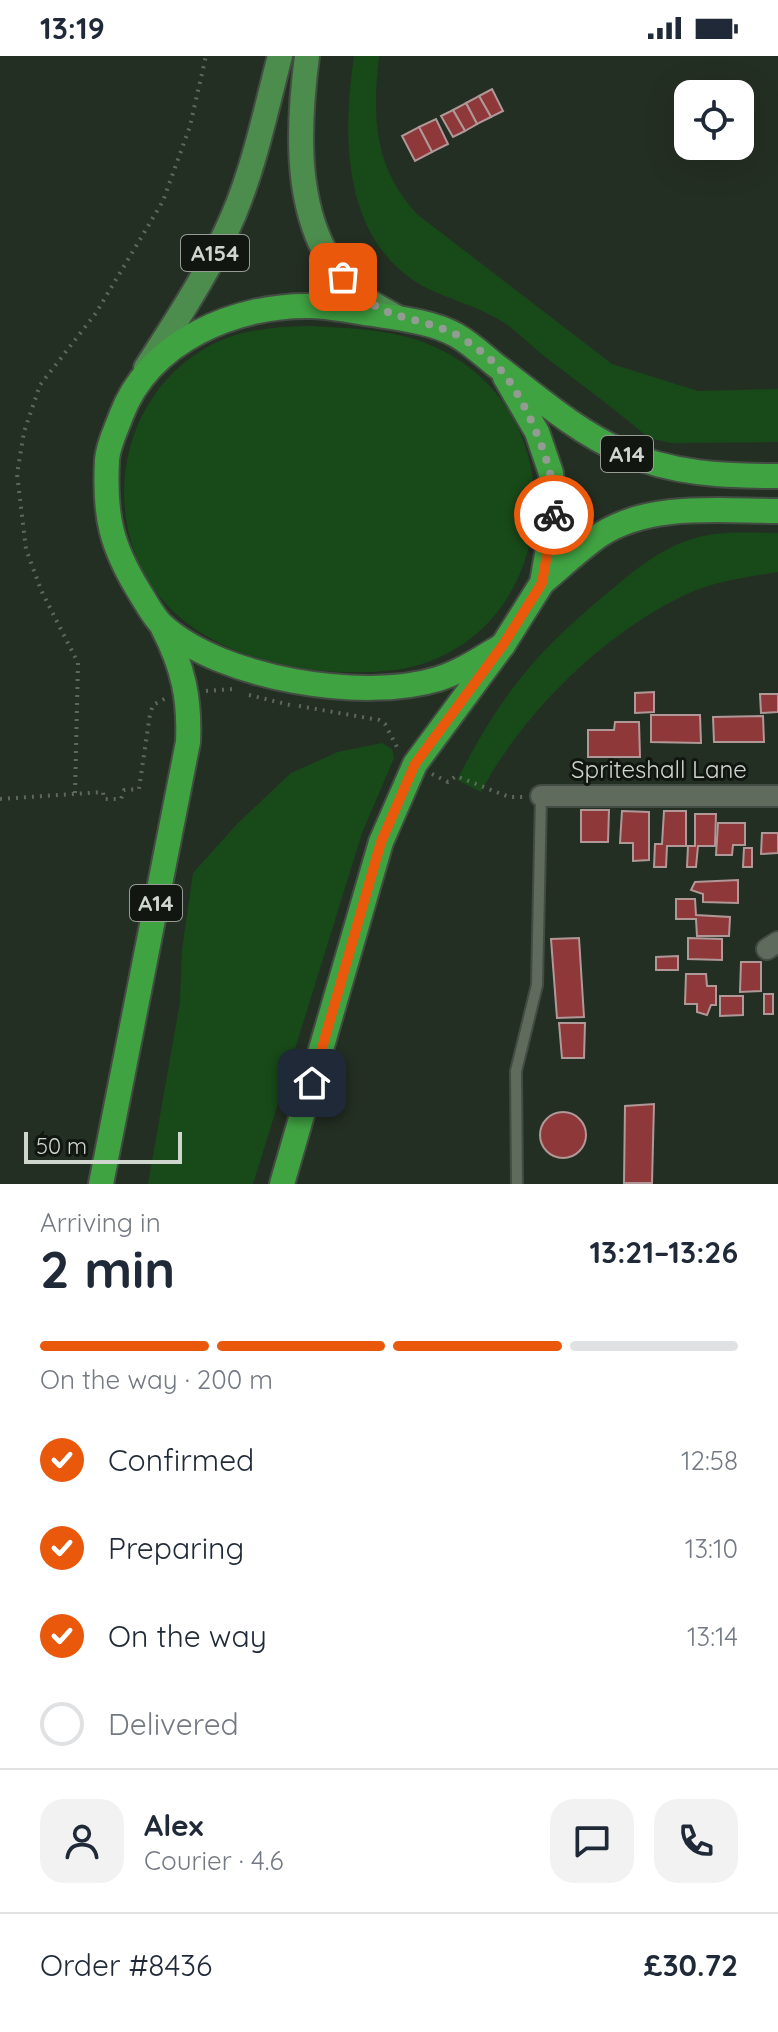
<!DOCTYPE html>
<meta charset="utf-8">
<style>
body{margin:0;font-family:Quicksand,sans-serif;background:#f2f2f3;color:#1f2937;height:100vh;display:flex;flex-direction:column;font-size:30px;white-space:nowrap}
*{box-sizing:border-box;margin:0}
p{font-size:26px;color:#747a83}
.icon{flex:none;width:44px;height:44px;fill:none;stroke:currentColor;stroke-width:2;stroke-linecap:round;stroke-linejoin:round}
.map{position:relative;height:1128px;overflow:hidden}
.sheet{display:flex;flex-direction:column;background:#fff;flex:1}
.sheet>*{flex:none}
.buttons{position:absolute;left:674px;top:24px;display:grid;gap:16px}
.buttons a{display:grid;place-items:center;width:80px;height:80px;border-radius:16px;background:#fff;box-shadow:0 8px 32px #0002;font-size:40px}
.scale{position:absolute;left:24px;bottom:20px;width:158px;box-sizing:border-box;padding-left:8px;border:4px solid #cfd6ce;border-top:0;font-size:22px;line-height:28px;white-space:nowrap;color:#cfd6ce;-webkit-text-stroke:6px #111610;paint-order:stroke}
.pin{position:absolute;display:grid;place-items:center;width:68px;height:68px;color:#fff;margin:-34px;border-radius:16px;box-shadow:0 4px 12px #0006}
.courier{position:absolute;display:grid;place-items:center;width:80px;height:80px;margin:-40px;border:6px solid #ea580c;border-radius:50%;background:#fff;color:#222;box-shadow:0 2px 10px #0007}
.head em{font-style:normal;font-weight:700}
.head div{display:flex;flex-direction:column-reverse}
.head{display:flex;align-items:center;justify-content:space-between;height:136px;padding:0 40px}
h1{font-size:52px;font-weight:700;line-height:60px}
.bar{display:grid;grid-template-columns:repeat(4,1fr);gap:12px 8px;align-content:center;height:96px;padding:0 40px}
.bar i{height:10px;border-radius:6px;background:#e0e1e3}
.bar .current{background:#ea580c}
.bar p{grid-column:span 4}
.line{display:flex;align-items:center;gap:20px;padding:0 40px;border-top:2px solid #e0e1e3}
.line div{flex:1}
.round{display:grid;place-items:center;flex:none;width:84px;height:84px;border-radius:24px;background:#f2f2f3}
ol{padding:0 40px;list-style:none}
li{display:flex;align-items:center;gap:24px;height:88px}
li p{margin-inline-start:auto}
li .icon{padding:8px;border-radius:50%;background:#ea580c;color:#fff;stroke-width:4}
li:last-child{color:#747a83}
li i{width:44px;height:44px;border:4px solid #e0e1e3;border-radius:50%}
.status{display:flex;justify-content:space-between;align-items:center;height:56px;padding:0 40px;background:#fff;direction:ltr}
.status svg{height:22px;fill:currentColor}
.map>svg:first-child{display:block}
</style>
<div class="status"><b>13:19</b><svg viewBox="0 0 49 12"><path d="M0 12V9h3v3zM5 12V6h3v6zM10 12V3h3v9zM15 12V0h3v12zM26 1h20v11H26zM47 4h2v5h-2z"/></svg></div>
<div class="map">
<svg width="778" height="1128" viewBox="0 0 778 1128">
<rect width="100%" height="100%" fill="#242f23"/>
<!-- green -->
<g fill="#184a19">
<path d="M 354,0 L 379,0 C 372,63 374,112 418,159 L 612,308 L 698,335 L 778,333 L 778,386 L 671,387 L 649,382 C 616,354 582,329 548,303 C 533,292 521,279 506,268 C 477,248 441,243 413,224 C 341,175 343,75 354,0 Z"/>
<path d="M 308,270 C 351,272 399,273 439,293 C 589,365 555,599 386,615 C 315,621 221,605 170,552 C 94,474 115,338 213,288 C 243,273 275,271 308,270 Z"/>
<path d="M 778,477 L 778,516 C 749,521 716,525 689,537 C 607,574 522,657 481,736 L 457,724 C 500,641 533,599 605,539 C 633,516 657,494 692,483 C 719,474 750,477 778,477 Z"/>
<polygon points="382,687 392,693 394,702 362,777 253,1128 148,1128 180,946 182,894 193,817 238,767 291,717 338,696"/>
</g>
<!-- building -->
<g fill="#8e3839" stroke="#af9897" stroke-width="2">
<polygon points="492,33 503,55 491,61 479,40"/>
<polygon points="479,40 491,61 477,68 466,47"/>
<polygon points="466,47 477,68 465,75 453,54"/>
<polygon points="453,54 465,75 453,81 441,60"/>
<polygon points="436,63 448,88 432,96 419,71"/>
<polygon points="419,71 432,96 415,105 402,80"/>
<polygon points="654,636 654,656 635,657 635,637"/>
<polygon points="760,638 778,638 778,656 761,657"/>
<polygon points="651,659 700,659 701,687 651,686"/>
<polygon points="763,660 764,686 714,686 713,661"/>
<polygon points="615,666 639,666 640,701 588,701 588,674 614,674"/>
<polygon points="581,754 609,754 608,786 581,786"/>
<polygon points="622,755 649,756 649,804 633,805 633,787 620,787"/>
<polygon points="664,755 686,755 686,790 667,790 666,811 654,811 655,788 662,788"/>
<polygon points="695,758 716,758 715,790 698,790 696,811 687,811 688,790 695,790"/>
<polygon points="718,767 745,767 745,789 733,789 732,799 716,799"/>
<polygon points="762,777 778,777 778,797 761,798"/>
<polygon points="744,792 752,792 752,811 743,811"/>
<polygon points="738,824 738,847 703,846 703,838 691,834 695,826"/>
<polygon points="676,843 695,843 696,859 730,861 729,880 697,880 696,863 676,863"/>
<polygon points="579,882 584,961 557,962 551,883"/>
<polygon points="688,882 722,883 722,904 688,903"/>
<polygon points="678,900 678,914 656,914 656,901"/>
<polygon points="741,906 761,906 761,935 740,936"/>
<polygon points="686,918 706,918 707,930 716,930 716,949 711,949 707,959 697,956 697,948 685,948"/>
<rect x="764" y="938" width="9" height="20"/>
<polygon points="720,940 743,940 743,959 720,960"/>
<polygon points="559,967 585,967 584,1002 562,1002"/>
<polygon points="654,1048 652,1127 624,1127 625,1050"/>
<circle cx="563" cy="1079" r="23"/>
</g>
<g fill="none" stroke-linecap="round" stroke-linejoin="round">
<defs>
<polyline id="lane" points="517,1128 516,1015 537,929 541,740"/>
<g id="street">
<polyline points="541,740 778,740"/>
<polyline points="767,893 778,886"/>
</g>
<g id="primary">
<path d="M 307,0 C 297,77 292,175 354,235 C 365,245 383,253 396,261"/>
<path d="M 146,312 C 178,262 211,213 234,158 C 255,108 266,53 280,0"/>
</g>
<g id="highway">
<path d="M 542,527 C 561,511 580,493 600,479 C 650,446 722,455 778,455"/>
<path d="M 503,589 C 483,601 461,616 438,623 C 363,646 222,623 163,570 C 154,562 147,548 140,537 C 111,490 104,460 107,404 C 108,389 116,374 121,360 C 149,285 236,248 312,250 C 332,251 352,255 372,258 C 398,262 433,266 456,279 C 470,287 482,298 494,308 C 534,338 574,374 621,395 C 671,418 724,420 778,420"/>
<path d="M 101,1128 L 188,686 C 190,642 183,611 163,572"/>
<polyline points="282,1128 381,786 415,708 503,589 542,527 555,451 551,417 537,376 505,321"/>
</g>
</defs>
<!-- lane casing -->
<use href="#lane" stroke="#434c42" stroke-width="14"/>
<!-- street casing -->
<use href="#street" stroke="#434c42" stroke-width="24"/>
<!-- primary casing -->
<use href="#primary" stroke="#434c42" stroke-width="28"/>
<!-- highway casing -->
<use href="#highway" stroke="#434c42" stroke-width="28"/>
<!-- path -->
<g stroke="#5f685e" stroke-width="4" stroke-dasharray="2 6" stroke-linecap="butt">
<polyline points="206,635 233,633"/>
<polyline points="249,639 290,649"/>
<polyline points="299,650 379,664 385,668 399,695"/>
<polyline points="432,718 448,726 456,720 509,741 523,741"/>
<polyline points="75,737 78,607 41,534 26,493 17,418 24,376 40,329 96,257 163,145 190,70 206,0"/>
<polyline points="0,743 103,736 104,743 121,743 124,734 139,733 150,658 153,649 166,642"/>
</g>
<!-- lane -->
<use href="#lane" stroke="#5e6b5d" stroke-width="10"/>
<!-- street -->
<use href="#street" stroke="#5e6b5d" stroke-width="20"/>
<!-- primary -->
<use href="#primary" stroke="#4c8d4d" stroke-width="24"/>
<!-- highway -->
<use href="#highway" stroke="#40a342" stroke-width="24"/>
</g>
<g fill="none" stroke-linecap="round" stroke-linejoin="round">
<!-- done -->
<path stroke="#939c92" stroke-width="8" stroke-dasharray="0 14.4" d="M 343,221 C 379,267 411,257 455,278 C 468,285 489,300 499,312 C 525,340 560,421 554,459"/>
<!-- route -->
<polyline stroke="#ea580c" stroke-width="10" points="312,1027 381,786 415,708 503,589 542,527 554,459"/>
</g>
<g text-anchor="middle" stroke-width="6" stroke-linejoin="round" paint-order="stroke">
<!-- shield labels -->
<g fill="#111610" stroke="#969c95" stroke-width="2">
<rect x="181" y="179" width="68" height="36" rx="6"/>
<rect x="601" y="380" width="52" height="36" rx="6"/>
<rect x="130" y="829" width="52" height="36" rx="6"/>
</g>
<g font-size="22" font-weight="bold" fill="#cfd6ce">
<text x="215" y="205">A154</text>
<text x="627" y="406">A14</text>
<text x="156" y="855">A14</text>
</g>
<!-- street labels -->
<g font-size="24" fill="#cfd6ce" stroke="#111610">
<text x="659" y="722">Spriteshall Lane</text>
</g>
</g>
</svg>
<div class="buttons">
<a><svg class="icon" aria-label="locate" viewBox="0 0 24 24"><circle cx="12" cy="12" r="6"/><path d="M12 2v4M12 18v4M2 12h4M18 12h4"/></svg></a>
</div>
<div class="scale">50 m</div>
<div class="pin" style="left:343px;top:221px;background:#ea580c"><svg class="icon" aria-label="bag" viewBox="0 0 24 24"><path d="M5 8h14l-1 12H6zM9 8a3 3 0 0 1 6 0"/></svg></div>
<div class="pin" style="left:312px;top:1027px;background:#1f2937"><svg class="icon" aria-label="home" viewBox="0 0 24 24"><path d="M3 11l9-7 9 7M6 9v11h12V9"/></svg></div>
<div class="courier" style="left:554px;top:459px"><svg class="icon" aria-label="bike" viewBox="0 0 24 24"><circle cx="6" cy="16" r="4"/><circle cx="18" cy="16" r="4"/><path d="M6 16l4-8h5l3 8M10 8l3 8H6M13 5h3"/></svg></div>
</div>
<section class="sheet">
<div class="head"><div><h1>2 min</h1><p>Arriving in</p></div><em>13:21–13:26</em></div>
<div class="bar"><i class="current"></i><i class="current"></i><i class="current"></i><i></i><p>On the way · 200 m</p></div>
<ol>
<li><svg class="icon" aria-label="check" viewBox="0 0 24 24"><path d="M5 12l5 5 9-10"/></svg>Confirmed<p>12:58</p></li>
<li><svg class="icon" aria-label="check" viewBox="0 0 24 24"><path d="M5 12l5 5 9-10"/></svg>Preparing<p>13:10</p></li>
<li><svg class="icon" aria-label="check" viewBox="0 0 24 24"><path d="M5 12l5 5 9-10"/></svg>On the way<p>13:14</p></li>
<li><i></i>Delivered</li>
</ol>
<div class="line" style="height:144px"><a class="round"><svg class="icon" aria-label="person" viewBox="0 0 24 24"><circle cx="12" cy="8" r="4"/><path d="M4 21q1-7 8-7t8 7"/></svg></a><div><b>Alex</b><p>Courier · 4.6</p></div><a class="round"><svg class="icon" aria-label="chat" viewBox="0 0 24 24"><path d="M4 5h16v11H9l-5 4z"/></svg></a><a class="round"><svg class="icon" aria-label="phone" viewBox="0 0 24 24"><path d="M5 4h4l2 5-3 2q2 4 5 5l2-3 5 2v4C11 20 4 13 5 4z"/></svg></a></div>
<div class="line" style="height:104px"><div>Order #8436</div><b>£30.72</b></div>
</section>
